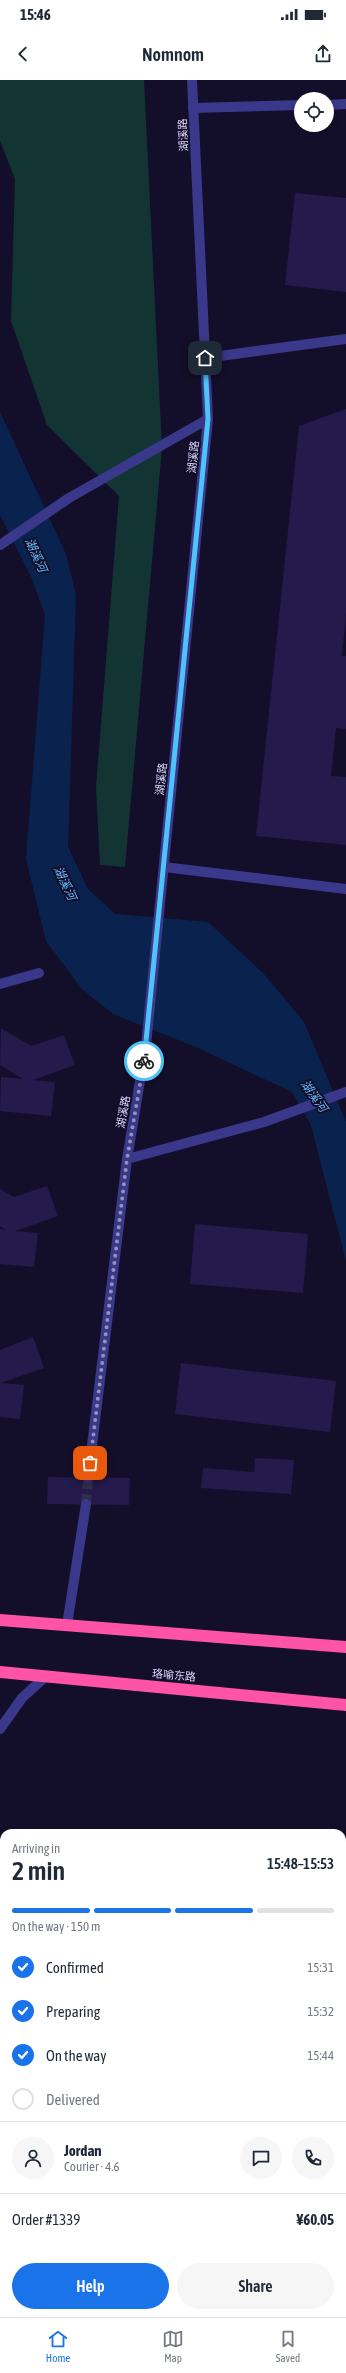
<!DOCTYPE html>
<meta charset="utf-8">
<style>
body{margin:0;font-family:"Asap Condensed","Noto Sans SC",sans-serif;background:#f6f6f7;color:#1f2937;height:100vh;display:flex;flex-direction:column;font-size:15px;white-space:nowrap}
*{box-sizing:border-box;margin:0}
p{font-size:13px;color:#747a83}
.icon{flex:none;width:22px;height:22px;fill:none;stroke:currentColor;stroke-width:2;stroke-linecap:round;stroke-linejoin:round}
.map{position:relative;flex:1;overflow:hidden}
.sheet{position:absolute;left:0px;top:1749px;width:346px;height:488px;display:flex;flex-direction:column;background:#fff;border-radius:12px 12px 0 0;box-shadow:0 2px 6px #0003}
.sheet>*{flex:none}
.tools{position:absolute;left:294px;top:12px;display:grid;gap:8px}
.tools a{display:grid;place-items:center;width:40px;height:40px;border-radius:50%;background:#fff;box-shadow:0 2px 6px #0003;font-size:20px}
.pin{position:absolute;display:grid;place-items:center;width:34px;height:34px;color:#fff;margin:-17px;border-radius:8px;box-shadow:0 2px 6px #0006}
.courier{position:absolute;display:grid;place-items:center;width:40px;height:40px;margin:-20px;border:3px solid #4fc3f7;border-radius:50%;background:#fff;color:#222;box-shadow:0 1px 5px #0007}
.head em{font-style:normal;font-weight:600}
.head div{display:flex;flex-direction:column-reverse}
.head{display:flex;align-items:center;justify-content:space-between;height:68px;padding:0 12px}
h1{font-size:26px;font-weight:600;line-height:30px}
.bar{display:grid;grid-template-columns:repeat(4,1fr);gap:6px 4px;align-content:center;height:48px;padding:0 12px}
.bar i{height:5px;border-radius:3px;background:#e0e1e3}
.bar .on{background:#1a73e8}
.bar p{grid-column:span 4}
.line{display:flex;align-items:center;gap:10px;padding:0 12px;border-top:1px solid #e0e1e3}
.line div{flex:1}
.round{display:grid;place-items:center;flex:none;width:42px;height:42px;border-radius:21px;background:#f6f6f7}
ol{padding:0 12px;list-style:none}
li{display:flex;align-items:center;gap:12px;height:44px}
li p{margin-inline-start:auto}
li .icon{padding:4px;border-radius:50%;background:#1a73e8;color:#fff;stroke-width:4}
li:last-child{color:#747a83}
li i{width:22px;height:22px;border:2px solid #e0e1e3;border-radius:50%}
.cta{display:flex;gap:8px;margin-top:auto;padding:8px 12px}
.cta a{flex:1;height:46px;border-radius:24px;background:#1a73e8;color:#fff;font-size:16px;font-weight:600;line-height:46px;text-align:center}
.cta a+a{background:#f6f6f7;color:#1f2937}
.status{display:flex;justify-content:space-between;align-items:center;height:28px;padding:0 20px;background:#fff;direction:ltr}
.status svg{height:11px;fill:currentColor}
header{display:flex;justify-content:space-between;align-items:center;height:52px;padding:0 12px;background:#fff;font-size:18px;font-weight:600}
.tab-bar{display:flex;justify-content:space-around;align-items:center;height:56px;border-top:1px solid #e0e1e3;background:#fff;font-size:11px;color:#747a83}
.tab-bar a{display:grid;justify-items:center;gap:2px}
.tab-bar .on{color:#1a73e8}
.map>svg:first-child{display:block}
</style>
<div class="status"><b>15:46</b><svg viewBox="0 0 49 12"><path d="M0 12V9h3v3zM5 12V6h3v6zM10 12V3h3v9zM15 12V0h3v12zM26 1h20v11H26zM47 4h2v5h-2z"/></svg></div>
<header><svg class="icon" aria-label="back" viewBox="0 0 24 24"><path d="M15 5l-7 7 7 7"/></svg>Nomnom<svg class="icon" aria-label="share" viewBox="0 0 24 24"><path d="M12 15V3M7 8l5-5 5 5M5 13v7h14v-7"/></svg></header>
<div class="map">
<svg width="346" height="2237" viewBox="0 0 346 2237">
<rect width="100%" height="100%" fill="#130f2a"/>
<!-- green -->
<polygon fill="#123433" points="0,0 144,0 162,368 125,787 100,785 96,707 119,416 47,345 11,241 15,99 0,61"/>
<!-- water -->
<polygon fill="#0a234e" points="0,332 66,474 76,515 68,767 88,809 115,834 208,842 263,893 304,942 346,1042 346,1181 311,1045 292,1012 196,967 113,934 82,909 46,861 26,779 45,535 32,499 0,435"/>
<!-- building -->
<g fill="#241a4c">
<polygon points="295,113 346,118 346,212 285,205"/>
<polygon points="346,329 346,534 342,576 346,576 346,649 336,648 331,696 346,697 346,765 256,756 299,346"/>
<polygon points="1,948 31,966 64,955 75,985 33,1000 55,1002 51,1036 0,1031 1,997 23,999 0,985"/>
<polygon points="47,1106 58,1136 15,1151 38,1153 34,1187 0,1184 0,1149 6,1150 0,1146 0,1109 14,1117"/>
<polygon points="195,1144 308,1154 303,1213 190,1204"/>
<polygon points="33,1257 44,1288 1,1303 24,1305 20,1339 0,1337 0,1270"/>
<polygon points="181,1283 336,1301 330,1352 175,1334"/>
<polygon points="255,1378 294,1380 291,1414 201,1408 203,1388 254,1392"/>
<polygon points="48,1397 130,1398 129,1425 47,1424"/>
<polygon points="342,1900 346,1901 345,1935 342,1934"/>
</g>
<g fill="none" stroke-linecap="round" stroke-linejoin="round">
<!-- street-tunnel -->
<polyline stroke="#312d4a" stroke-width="10" stroke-dasharray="10 5" stroke-linecap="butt" points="86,1424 88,1398"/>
<!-- lane -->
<g stroke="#3a388b" stroke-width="10">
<polyline points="327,25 346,24"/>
<polyline points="193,28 301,25"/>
<polyline points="205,278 346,259"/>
<polyline points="164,787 346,809"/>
<polyline points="0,904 39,893"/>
<polyline points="127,1079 264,1042 346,1012"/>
</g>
<!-- street -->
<g stroke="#3a388b" stroke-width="10">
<polyline points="0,465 69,418 208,339"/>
<polyline points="88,1398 127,1079 146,965 208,339 192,0"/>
<polyline points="67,1545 86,1424"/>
<polyline points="0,1649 22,1618 46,1596"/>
</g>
<!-- highway -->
<g stroke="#ff53a7" stroke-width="12">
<polyline points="0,1540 346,1567"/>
<polyline points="0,1592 346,1625"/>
</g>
</g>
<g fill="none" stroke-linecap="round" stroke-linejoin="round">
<!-- done -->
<polyline stroke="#9692b4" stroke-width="4" stroke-dasharray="0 7.2" points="90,1383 127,1079 144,981"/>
<!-- route -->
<polyline stroke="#4fc3f7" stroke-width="5" points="144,981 208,339 205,278"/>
</g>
<g text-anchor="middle" stroke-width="4" stroke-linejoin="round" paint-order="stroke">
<!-- street labels -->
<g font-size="11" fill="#dcd8ff" stroke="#130f2a">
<text transform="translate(183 55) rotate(-93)" y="4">湖溪路</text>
<text transform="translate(193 377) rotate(-84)" y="4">湖溪路</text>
<text transform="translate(161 699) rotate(-84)" y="4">湖溪路</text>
<text transform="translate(123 1032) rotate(-80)" y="4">湖溪路</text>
<text transform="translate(174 1595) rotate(5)" y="4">珞喻东路</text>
</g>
<!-- water labels -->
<g font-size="12" font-style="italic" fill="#66b9ff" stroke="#130f2a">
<text transform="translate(36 475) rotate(66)" y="4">湖溪河</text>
<text transform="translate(65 803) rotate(65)" y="4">湖溪河</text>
<text transform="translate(314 1016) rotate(54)" y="4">湖溪河</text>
</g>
</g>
</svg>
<div class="tools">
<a><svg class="icon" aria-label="locate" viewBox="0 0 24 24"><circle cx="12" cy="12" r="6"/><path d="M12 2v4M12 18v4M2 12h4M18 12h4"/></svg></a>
</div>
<div class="pin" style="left:90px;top:1383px;background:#ea580c"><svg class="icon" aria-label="bag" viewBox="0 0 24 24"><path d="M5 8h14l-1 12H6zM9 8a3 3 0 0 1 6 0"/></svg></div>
<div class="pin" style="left:205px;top:278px;background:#1f2937"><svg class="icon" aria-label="home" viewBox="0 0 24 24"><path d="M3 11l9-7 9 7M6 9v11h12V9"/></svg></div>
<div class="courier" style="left:144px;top:981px"><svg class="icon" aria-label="bike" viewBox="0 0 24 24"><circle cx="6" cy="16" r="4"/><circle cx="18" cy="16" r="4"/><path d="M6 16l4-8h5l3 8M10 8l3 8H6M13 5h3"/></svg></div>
<section class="sheet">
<div class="head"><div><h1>2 min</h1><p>Arriving in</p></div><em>15:48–15:53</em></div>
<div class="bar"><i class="on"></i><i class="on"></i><i class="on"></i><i></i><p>On the way · 150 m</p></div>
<ol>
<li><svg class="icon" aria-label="check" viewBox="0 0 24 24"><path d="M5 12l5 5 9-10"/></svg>Confirmed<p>15:31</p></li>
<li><svg class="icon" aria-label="check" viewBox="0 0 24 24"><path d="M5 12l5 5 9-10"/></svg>Preparing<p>15:32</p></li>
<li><svg class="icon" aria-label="check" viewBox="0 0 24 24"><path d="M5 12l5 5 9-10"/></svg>On the way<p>15:44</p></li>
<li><i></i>Delivered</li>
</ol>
<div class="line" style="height:72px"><a class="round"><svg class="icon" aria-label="person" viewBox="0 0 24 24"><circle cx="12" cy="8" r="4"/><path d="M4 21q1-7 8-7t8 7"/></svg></a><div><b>Jordan</b><p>Courier · 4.6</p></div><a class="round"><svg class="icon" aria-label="chat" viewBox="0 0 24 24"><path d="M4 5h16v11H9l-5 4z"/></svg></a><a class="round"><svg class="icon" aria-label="phone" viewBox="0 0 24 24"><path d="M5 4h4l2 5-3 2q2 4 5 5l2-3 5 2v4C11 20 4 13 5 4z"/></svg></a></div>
<div class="line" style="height:52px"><div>Order #1339</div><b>¥60.05</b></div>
<div class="cta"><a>Help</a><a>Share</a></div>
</section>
</div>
<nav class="tab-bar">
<a class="on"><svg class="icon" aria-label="home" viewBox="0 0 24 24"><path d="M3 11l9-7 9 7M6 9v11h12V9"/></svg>Home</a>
<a><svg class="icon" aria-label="map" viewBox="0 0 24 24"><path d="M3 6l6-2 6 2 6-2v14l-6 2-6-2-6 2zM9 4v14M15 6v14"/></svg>Map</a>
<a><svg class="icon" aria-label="saved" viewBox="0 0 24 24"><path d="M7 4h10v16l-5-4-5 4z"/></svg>Saved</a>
</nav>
